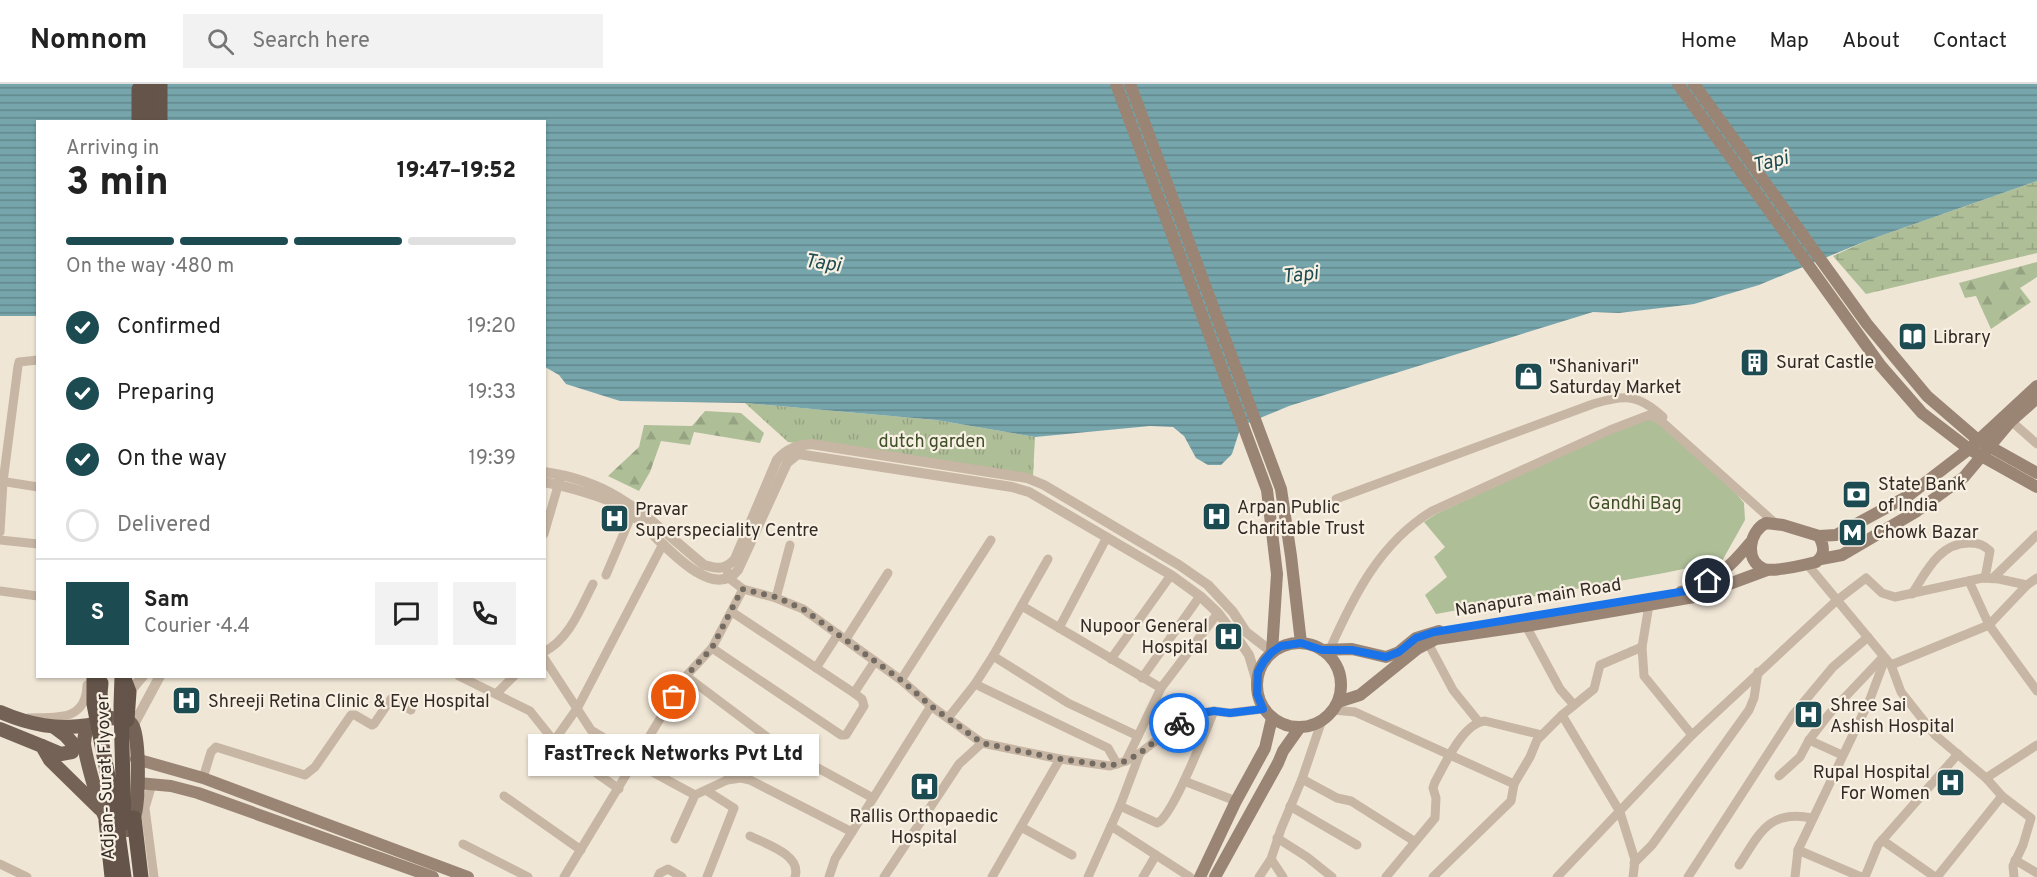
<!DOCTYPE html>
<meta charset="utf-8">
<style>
body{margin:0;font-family:Overpass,sans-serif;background:#f2f2f2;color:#222;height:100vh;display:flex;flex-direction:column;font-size:22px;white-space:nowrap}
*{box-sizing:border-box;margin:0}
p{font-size:20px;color:#767676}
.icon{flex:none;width:33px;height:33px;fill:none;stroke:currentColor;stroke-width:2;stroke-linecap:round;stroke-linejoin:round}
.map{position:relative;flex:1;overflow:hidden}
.drawer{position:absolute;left:36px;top:36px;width:510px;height:558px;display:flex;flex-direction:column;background:#fff;border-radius:0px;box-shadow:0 2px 4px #0004}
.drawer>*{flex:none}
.pin{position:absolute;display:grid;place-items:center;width:51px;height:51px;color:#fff;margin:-26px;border:3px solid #fff;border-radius:50%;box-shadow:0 2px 6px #0007}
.courier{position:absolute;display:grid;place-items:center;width:60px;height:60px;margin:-30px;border:4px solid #1a73e8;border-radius:50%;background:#fff;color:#222;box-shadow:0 2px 8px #0007}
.bubble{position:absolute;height:42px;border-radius:0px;background:#fff;box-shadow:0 2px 4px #0004;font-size:20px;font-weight:800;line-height:42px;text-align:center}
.headline em{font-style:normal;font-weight:800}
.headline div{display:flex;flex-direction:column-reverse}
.headline{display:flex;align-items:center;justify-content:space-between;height:102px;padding:0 30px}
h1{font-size:39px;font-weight:800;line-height:45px}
.bar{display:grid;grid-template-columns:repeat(4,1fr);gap:9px 6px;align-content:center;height:72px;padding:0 30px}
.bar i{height:8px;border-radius:4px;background:#e0e0e0}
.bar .selected{background:#1c4b52}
.bar p{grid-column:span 4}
.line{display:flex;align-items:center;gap:15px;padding:0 30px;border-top:2px solid #e0e0e0}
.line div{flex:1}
.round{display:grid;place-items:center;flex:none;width:63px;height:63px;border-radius:0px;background:#f2f2f2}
ol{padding:0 30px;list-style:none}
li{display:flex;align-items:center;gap:18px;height:66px}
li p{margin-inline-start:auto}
li .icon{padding:6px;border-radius:50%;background:#1c4b52;color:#fff;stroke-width:4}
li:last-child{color:#767676}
li i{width:33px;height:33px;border:3px solid #e0e0e0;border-radius:50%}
header{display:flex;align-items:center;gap:36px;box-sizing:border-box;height:84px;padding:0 30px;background:#fff;border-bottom:2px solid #e0e0e0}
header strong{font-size:28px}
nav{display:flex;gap:33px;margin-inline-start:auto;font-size:21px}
.search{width:420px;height:54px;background:#f2f2f2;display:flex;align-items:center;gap:15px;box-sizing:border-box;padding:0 21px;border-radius:0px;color:#767676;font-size:22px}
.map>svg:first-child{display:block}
</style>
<header>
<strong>Nomnom</strong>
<div class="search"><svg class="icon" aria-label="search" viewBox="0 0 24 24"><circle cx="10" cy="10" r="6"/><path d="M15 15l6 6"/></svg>Search here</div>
<nav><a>Home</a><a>Map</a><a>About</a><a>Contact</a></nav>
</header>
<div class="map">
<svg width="2037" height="793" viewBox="0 0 2037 793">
<defs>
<pattern id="forest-firs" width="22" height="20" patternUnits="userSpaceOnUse" patternTransform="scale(1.5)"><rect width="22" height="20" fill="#aebe97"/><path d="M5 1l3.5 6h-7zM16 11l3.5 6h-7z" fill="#96a382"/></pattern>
<pattern id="wetland-marsh" width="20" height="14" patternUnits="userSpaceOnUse" patternTransform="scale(1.5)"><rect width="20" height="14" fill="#aebe97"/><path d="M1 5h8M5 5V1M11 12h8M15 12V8" fill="none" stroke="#96a382"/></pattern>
<pattern id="park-tufts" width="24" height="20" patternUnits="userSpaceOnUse" patternTransform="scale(1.5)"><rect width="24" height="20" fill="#aebe97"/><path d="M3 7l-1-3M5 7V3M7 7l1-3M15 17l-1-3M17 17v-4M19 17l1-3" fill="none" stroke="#96a382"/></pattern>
<pattern id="water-rules" width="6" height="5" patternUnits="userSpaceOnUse" patternTransform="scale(1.5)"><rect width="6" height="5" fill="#76a6ac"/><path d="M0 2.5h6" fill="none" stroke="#61878c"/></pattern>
</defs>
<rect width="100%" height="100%" fill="#f0e6d6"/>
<!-- forest -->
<g fill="url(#forest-firs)">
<polygon points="2037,178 2037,193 2020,204 2031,218 1991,245 1976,212 1965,214 1959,199"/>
<polygon points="705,327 741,329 764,349 760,359 694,348 690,361 661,357 650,388 639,407 608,392 639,363 644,341 692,342"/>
</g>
<!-- wetland -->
<polygon fill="url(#wetland-marsh)" points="2037,97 2037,169 1866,210 1833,172 1866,157"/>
<!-- park -->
<polygon fill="url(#park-tufts)" points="745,319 936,336 1035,353 1033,392 788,358"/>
<!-- garden -->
<polygon fill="#aebe97" points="1643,334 1655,335 1734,407 1744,419 1745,436 1722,477 1664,489 1436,530 1425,511 1447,493 1434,473 1445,463 1424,438 1436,430"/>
<!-- water -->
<polygon fill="url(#water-rules)" points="0,0 2037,0 2037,97 1866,157 1759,201 1694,220 1619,229 1593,228 1289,322 1241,342 1232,370 1221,381 1208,381 1196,374 1184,352 1173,343 1150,342 1035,353 936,336 745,319 620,317 566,300 559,291 545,283 544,38 38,38 37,232 0,232"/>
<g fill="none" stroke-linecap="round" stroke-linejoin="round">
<!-- minor -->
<g stroke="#c7b6a3" stroke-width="9">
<polyline points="2011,337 2037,360"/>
<polyline points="0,397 38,403"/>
<path d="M 1336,415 L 1593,320 C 1624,311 1637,309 1663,333"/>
<polyline points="0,448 3,398 18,282 19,278 38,276"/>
<polyline points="544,450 560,395"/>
<polyline points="0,456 38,460"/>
<polyline points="1807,480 1891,581 1901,608 1935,651 1986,694 2002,712 2031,734 2023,761 2013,782 2014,793"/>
<polyline points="727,487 730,495 743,505 776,514 803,525 901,596 931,622 982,659 1060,675 1110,682 1126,677 1140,669 1189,631 1214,627 1230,629 1263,625"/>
<polyline points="606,491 632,430"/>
<polyline points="1993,494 2037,451"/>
<polyline points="1969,497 1989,541 2037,607"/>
<polyline points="0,507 38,512"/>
<path d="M 1912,510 C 1926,488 1939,459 1969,459 C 1979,459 1984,461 1990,467 L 1985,494"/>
<polyline points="776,514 790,461"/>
<polyline points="1649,521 1642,563 1644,592 1692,651"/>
<polyline points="1022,522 1161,604"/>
<polyline points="1526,542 1560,605 1574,621"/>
<polyline points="1059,544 1107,453"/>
<polyline points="846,555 888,489"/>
<polyline points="1428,559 1453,606 1478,637"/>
<polyline points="712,564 841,651 846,651 864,622 862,615 854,609 732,528"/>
<path d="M 1330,565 C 1354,511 1380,459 1432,427 L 1610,346 L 1649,331 L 1659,335 L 1775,439"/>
<path d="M 544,568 C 570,554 580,525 593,500"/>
<polyline points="993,572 1068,619 1138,652"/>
<polyline points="544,574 591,646 636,673"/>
<polyline points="1111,575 1171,491"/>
<polyline points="1891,581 1989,541 2027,501 2037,494"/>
<polyline points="816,584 838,550"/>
<polyline points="459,592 530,627 558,662 619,705"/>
<polyline points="686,592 783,665 873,714"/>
<polyline points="1142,594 1200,512"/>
<polyline points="901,596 991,456"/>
<polyline points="975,600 1108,664 1117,680"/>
<polyline points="854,609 875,577"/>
<polyline points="496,610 514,592"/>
<polyline points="1333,626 1355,628 1514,700"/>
<polyline points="1562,631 1620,728 1635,776 1633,793"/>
<path d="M 28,634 C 56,633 86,638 87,601"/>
<polyline points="948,634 975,600 993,572 1048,475"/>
<polyline points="1809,656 1842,671"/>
<polyline points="554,657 578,623 663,460"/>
<polyline points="1126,677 1161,604 1218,529"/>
<polyline points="634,678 695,711"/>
<polyline points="1779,692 1800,673 1809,656 1830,629 1883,573"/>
<polyline points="203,694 211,668 216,663 305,691 315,683 351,631 355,631 372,641 374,640 391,615 411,626"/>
<polyline points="1986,694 2037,661"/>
<polyline points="1302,695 1337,714 1351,717 1414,757"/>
<polyline points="727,696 740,667"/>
<polyline points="1184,697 1236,717"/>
<polyline points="152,700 145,724 154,793"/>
<polyline points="504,712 581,766"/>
<path d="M 1120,722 L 1157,739 C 1172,734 1206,646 1214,627"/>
<polyline points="1290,722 1357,761"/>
<polyline points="1111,742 1190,793"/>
<polyline points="1021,743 1072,771"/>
<path d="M 750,752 C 766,760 802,771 795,793"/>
<polyline points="1277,754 1307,773 1332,793"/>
<polyline points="675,755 695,711 727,696 741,694 750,696 852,748"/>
<polyline points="1882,756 1935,793"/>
<polyline points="463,760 528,793"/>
<polyline points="1798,766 1861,793"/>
<polyline points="2015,776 2037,789"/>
<polyline points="1634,779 1652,761 1749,626 1754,614 1758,588"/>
<polyline points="0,780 27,793"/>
<path d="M 1739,781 C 1760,749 1769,725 1812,734"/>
<polyline points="564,793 686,592 712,564 743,505"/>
<polyline points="658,793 660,789 668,785 682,793"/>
<polyline points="707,793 734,724 707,707"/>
<polyline points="829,793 835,775 931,622"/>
<polyline points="884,793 959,680 982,659"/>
<polyline points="992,793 1060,675"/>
<polyline points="1088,793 1120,722 1140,669"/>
<polyline points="1143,793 1156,771"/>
<polyline points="1259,793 1271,775"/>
<polyline points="1283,793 1271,775 1281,745 1302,695 1322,636"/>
<path d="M 1386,793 L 1435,734 L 1436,714 L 1433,704 L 1435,698 C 1445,680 1463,639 1485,637 L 1542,651"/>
<polyline points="1433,793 1511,717 1514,700 1530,673 1537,656 1562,631 1594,605 1600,581 1642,563"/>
<polyline points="1557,793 1692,651 1836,517 1866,494 1882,509 1895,513 1982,494 1999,495 2027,501"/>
<polyline points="1688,793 1793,631 1833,583 1868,553"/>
<polyline points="1795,793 1798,766 1870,615 1885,575"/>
<polyline points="1865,793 1878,761 1958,670"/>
<polyline points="1937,793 2002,712"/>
</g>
<!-- tertiary -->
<g stroke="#c7b6a3" stroke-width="10">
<path d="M 544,388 C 618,398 650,437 704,481 C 718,485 725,486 735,475 L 777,376 C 787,364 796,362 811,360 L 1027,394 L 1044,401 L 1179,481 L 1208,501 L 1233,528 L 1246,548 L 1272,568"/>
<path d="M 544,398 C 566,402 606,413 624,424 C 648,439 708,524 738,486 L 787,379 L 798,370 L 1012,403 L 1029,408 L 1171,491 L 1200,512 L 1218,529 L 1238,555 L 1249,571 L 1257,598"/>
<polyline points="127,611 143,592"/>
<polyline points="133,642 160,592"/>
</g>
<!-- secondary -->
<g stroke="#9a8575" stroke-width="12">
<polyline points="1116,0 1267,406 1277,490 1272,568"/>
<polyline points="1130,0 1281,405 1291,472 1301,559"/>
<polyline points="1678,0 1881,282 1922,329 1969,365 2037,403"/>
<polyline points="1694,0 1867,240 1927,312 1978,356 2037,389"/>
<path d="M 1819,452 C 1824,462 1826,471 1816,478 C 1804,481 1774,488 1764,485 C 1744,477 1749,447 1766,439 L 1783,441 L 1819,452 L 1836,451 L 1908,412 L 1969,365 L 2037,302"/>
<polyline points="1821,475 1842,471 1917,427 1964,393 2011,337 2037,314"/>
<path d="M 1681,508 C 1710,503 1732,481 1750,459"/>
<circle cx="1299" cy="601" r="42"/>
<polyline points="1322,566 1352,565 1386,573 1399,568 1416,554 1439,547"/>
<polyline points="1338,618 1360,611 1417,565 1436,555 1526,542 1694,513 1767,486"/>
<polyline points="136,675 203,694 468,793"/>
<polyline points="138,699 171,702 198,709 433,793"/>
<polyline points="1200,793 1236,717 1265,664 1272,634"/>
<polyline points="1215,793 1278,679 1283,667 1300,643"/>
</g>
<!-- primary -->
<g stroke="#746256" stroke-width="14">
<path d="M 0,628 C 30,641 57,646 90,641"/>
<path d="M 111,634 C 118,635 128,634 132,641 C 140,653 139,718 134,733 C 133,737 130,742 128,746 C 122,745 114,745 110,741 C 101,733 86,674 84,660 C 84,655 85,650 87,646 C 91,637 102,635 111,634 Z"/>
<polyline points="0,645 42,662 50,676 100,725"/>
<polyline points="42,662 61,670 72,668 74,661 66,652 54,643"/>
</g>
<!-- trunk -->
<g stroke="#645449" stroke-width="15">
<polyline points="150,0 150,38"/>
<polyline points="139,5 139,38"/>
<polyline points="160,38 160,0"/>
<polyline points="123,592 129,608 127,636"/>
<polyline points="101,599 100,610 105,634"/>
<polyline points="134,734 141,793"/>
<polyline points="106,737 112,793"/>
</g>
<!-- trunk-bridge -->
<g stroke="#645449" stroke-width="15">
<polyline points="94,592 94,620 115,728 124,793"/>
<polyline points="122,592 121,622 124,739"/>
</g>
</g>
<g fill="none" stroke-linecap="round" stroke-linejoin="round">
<!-- done -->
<polyline stroke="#746c63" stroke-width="6" stroke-dasharray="0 10.8" points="674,613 686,592 712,564 742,505 776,513 803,525 901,596 931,622 982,659 1060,675 1110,682 1126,677 1140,669 1179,639"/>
<!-- route -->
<polyline stroke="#1a73e8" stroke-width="8" points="1179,639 1189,631 1214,627 1230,629 1263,625 1257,610 1258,588 1264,577 1272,568 1281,562 1301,559 1322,566 1352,566 1386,573 1399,568 1416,554 1434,548 1692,506 1708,497"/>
</g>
<!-- icons -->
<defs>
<symbol id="library-square" viewBox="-11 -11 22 22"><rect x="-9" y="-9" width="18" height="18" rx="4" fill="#1c4b52" stroke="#f8f0e2"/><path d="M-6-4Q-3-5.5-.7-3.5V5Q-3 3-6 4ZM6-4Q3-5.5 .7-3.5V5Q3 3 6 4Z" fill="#fff"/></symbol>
<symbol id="building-square" viewBox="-11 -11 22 22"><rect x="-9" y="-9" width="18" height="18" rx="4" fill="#1c4b52" stroke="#f8f0e2"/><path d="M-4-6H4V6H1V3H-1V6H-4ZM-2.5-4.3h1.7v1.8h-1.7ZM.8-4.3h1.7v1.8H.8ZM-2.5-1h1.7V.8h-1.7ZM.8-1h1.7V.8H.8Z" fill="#fff"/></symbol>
<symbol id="shop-square" viewBox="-11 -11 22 22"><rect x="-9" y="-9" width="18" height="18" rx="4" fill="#1c4b52" stroke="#f8f0e2"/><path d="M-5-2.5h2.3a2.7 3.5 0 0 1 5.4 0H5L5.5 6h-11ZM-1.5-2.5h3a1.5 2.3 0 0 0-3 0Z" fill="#fff"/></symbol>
<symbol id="bank-square" viewBox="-11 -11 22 22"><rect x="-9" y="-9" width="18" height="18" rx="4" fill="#1c4b52" stroke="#f8f0e2"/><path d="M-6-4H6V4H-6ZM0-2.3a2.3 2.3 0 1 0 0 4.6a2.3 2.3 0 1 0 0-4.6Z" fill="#fff"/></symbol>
<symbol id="hospital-square" viewBox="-11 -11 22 22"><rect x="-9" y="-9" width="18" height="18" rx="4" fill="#1c4b52" stroke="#f8f0e2"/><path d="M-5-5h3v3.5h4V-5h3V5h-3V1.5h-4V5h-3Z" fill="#fff"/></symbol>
<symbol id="metro-square" viewBox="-11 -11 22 22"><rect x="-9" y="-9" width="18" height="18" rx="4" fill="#1c4b52" stroke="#f8f0e2"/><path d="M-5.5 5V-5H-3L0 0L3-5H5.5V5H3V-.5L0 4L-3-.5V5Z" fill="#fff"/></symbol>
</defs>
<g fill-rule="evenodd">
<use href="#library-square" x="1896" y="236" width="33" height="33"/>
<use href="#building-square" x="1738" y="262" width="33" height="33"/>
<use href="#shop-square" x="1512" y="276" width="33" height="33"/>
<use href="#bank-square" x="1840" y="394" width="33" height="33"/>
<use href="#hospital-square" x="1200" y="416" width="33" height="33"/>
<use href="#hospital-square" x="598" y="418" width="33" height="33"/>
<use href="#metro-square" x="1836" y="432" width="33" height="33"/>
<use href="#hospital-square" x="1212" y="536" width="33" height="33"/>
<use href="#hospital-square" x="170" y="600" width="33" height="33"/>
<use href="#hospital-square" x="1792" y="614" width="33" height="33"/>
<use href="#hospital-square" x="1934" y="682" width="33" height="33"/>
<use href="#hospital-square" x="908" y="686" width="33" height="33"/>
</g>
<g text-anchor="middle" stroke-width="4.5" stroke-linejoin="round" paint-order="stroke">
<!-- poi labels -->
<g font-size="18" fill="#322a25" stroke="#f8f0e2" text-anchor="start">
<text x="1933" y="259">Library</text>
<text x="1776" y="284">Surat Castle</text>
<text x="1549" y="288">"Shanivari"<tspan x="1549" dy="21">Saturday Market</tspan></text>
<text x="1878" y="406">State Bank<tspan x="1878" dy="21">of India</tspan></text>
<text x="1237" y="429">Arpan Public<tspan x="1237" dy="21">Charitable Trust</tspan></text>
<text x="635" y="431">Pravar<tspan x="635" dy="21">Superspeciality Centre</tspan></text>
<text x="1873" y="454">Chowk Bazar</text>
<text x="1208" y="548" text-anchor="end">Nupoor General<tspan x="1208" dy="21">Hospital</tspan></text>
<text x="208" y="623">Shreeji Retina Clinic &amp; Eye Hospital</text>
<text x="1830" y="627">Shree Sai<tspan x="1830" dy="21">Ashish Hospital</tspan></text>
<text x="1930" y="694" text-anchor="end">Rupal Hospital<tspan x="1930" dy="21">For Women</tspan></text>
<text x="924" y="738" text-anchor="middle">Rallis Orthopaedic<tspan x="924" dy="21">Hospital</tspan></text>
</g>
<!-- park labels -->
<g font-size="18" fill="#3f5029" stroke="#f8f0e2">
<text x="932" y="363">dutch garden</text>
<text x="1635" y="425">Gandhi Bag</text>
</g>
<!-- street labels -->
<g font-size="18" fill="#322a25" stroke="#f8f0e2">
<text transform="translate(1538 513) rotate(-9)" y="6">Nanapura main Road</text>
<text transform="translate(105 693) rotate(-92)" y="6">Adjan- Surat Flyover</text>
</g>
<!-- water labels -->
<g font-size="20" font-style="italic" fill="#1c4b52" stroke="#f8f0e2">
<text transform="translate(1770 77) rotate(-14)" y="7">Tapi</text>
<text transform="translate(823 178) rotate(8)" y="7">Tapi</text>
<text transform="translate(1300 190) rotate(-6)" y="7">Tapi</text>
</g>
</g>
</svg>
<div class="pin" style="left:674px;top:613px;background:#ea580c"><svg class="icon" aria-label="bag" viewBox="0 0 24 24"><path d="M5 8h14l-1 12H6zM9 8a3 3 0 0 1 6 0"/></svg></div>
<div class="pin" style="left:1708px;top:497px;background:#1f2937"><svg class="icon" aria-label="home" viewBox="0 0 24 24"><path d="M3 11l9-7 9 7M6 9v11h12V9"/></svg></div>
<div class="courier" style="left:1179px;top:639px"><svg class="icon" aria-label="bike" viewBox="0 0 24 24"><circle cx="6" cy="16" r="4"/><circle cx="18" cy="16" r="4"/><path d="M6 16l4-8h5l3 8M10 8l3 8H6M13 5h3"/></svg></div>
<div class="bubble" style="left:528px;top:650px;width:291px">FastTreck Networks Pvt Ltd</div>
<section class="drawer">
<div class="headline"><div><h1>3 min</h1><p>Arriving in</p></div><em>19:47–19:52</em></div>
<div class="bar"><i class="selected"></i><i class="selected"></i><i class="selected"></i><i></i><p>On the way · 480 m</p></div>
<ol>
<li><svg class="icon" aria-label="check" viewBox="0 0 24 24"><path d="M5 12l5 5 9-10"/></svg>Confirmed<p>19:20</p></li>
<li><svg class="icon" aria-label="check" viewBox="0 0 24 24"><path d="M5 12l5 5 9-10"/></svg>Preparing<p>19:33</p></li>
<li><svg class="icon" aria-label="check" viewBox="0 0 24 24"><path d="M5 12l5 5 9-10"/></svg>On the way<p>19:39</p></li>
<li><i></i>Delivered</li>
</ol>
<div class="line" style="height:108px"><b class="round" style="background:#1c4b52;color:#fff">S</b><div><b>Sam</b><p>Courier · 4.4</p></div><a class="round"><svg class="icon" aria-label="chat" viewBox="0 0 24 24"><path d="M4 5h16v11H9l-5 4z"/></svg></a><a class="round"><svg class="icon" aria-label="phone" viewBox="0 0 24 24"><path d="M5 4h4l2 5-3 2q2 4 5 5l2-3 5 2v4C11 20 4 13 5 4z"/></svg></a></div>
</section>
</div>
